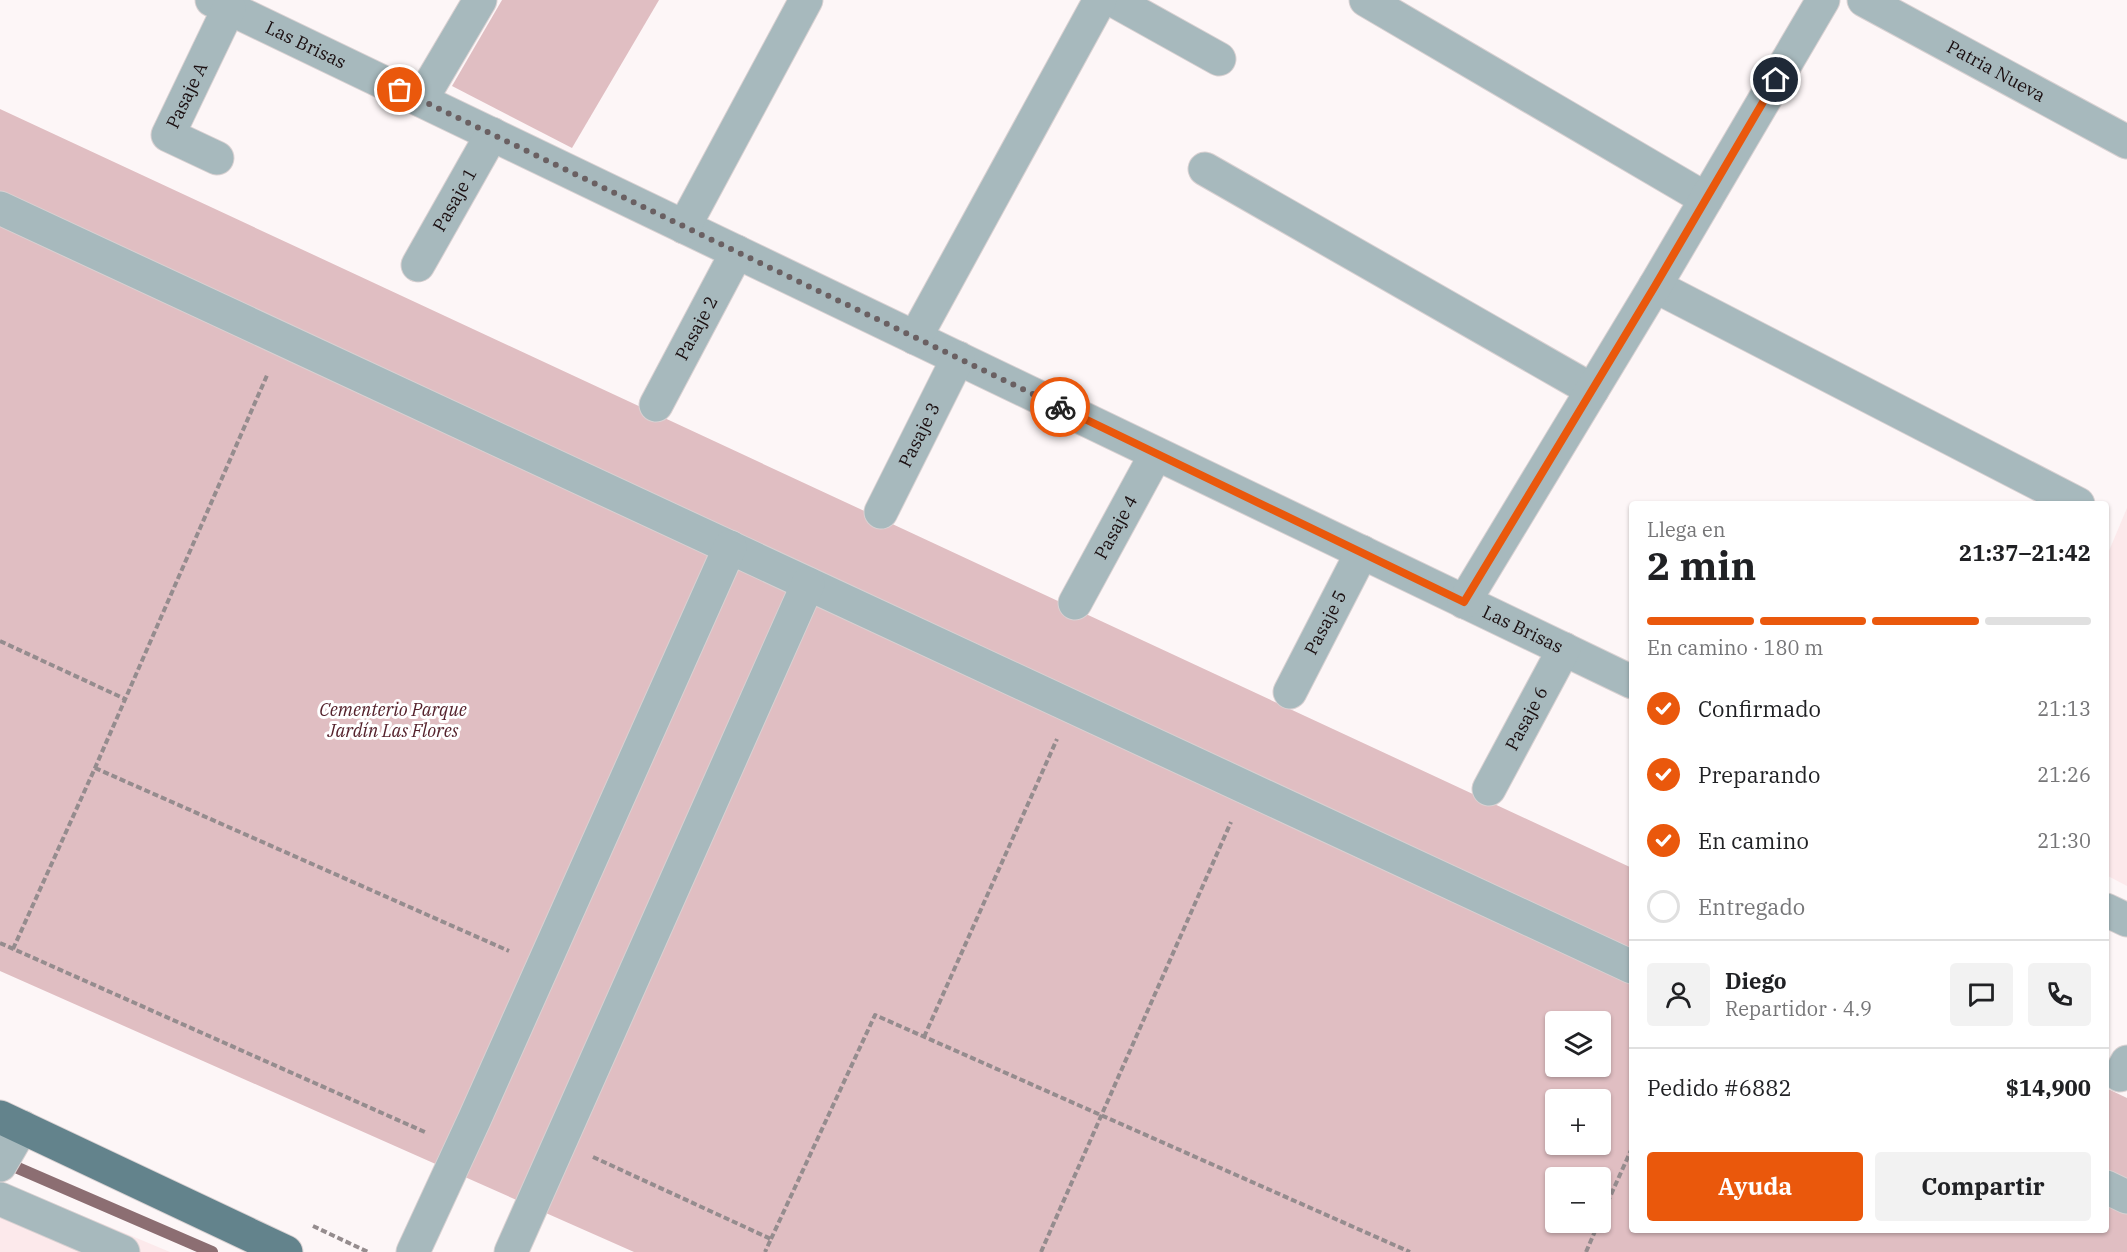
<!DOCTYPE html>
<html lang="es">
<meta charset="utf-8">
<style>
body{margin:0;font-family:"IBM Plex Serif",serif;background:#f2f2f2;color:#202124;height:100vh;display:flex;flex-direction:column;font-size:22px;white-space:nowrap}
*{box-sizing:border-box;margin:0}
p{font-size:20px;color:#757577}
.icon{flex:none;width:33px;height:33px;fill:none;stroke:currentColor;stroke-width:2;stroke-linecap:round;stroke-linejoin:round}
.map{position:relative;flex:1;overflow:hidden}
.drawer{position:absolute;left:1629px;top:501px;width:480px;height:732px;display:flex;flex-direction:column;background:#fff;border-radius:6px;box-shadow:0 2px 4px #0004}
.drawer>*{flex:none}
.buttons{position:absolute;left:1545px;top:1011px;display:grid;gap:12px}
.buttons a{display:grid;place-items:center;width:66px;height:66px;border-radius:6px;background:#fff;box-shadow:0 2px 4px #0004;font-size:30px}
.pin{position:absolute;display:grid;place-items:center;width:51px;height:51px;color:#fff;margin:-26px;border:3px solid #fff;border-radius:50%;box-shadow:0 2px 6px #0007}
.courier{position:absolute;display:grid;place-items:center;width:60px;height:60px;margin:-30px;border:4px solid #ea580c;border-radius:50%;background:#fff;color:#222;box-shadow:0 2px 8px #0007}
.summary em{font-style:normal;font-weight:700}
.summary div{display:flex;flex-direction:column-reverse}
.summary{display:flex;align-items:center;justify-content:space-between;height:102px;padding:0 18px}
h1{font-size:39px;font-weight:700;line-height:45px}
.bar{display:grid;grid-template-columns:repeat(4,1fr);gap:9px 6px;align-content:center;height:72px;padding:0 18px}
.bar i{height:8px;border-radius:4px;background:#e0e0e0}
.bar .selected{background:#ea580c}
.bar p{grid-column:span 4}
.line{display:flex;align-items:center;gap:15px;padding:0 18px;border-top:2px solid #e0e0e0}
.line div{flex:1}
.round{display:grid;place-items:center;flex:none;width:63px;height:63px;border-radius:6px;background:#f2f2f2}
ol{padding:0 18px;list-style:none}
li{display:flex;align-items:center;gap:18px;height:66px}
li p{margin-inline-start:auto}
li .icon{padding:6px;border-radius:50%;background:#ea580c;color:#fff;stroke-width:4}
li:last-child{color:#757577}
li i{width:33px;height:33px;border:3px solid #e0e0e0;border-radius:50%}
.primary-button{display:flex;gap:12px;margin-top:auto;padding:12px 18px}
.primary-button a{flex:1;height:69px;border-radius:6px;background:#ea580c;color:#fff;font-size:24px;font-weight:700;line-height:69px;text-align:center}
.primary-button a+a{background:#f2f2f2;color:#202124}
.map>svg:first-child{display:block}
</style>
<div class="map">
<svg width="2127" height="1252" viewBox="0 0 2127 1252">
<rect width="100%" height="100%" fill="#fdf6f7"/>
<!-- built -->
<g fill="#fce9eb">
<polygon points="2127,508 2127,886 2106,875 2106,558"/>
<polygon points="0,1187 15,1193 24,1191 170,1252 0,1252"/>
</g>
<!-- green -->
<g fill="#e0bec2" fill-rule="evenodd">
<polygon points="502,0 659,0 572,148 452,86"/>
<path d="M 0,109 L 1632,868 L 1632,1230 L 2106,1230 L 2106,1088 L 2127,1098 L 2127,1252 L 634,1252 L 0,971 ZM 1556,1022 L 1600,1022 L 1600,1066 L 1556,1066 ZM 1556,1100 L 1600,1100 L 1600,1144 L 1556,1144 ZM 1556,1178 L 1600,1178 L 1600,1222 L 1556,1222 Z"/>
</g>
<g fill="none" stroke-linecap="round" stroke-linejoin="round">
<!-- stream -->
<polyline stroke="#8c6e72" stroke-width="12" points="4,1162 212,1252"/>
<defs>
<g id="minor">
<path id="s1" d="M 212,0 L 1632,682"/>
<polyline points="1113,0 1219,59"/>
<polyline points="1366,0 1706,199"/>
<path id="s2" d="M 1864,0 L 2127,142"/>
<polyline points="421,100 480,0"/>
<path id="s3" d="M 217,158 L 168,135 L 229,8"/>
<polyline points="1205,169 1592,390"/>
<polyline points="0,208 1632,967"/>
<polyline points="684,227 806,0"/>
<path id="s4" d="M 418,265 L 492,134"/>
<polyline points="1655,286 2078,504"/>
<polyline points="915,338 1100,0"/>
<path id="s5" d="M 656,405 L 737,252"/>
<path id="s6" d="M 881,512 L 958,358"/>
<polyline points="1464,602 1655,286 1823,0"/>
<path id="s7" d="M 1075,603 L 1156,454"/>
<path id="s8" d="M 1290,692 L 1362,552"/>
<path id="s9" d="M 1489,789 L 1564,649"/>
<polyline points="2106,910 2127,920"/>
<polyline points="2120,1075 2127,1062"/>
<polyline points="0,1165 22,1127"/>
<polyline points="2106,1187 2127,1197"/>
<polyline points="0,1199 123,1252"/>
<polyline points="413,1252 475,1118 730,547"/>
<polyline points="511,1252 808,584"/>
</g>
<polyline id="major" points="0,1117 286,1252"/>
</defs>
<!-- minor casing -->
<use href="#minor" stroke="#d9d1d2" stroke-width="35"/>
<!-- major casing -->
<use href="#major" stroke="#d9d1d2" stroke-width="35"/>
<!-- path -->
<g stroke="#958c8e" stroke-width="4" stroke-dasharray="6 3" stroke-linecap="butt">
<polyline points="0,641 125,699"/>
<polyline points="95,768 509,951"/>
<polyline points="0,943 427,1133"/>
<polyline points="13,949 95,768 268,373"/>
<polyline points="924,1037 1057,739"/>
<polyline points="593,1157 771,1239 765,1252"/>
<polyline points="1600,1219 1632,1148"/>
<polyline points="313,1226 368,1252"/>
<polyline points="771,1239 875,1015 1410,1252"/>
<polyline points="1041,1252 1231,822"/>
<polyline points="1586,1252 1599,1222"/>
</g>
<!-- minor -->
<use href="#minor" stroke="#a7b9bd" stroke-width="33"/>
<!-- major -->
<use href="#major" stroke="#63838c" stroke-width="33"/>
</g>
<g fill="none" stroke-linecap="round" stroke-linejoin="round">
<!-- done -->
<polyline stroke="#6a6062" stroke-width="6" stroke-dasharray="0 10.8" points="400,90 1060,407"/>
<!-- route -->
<polyline stroke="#ea580c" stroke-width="8" points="1060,407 1464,602 1655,286 1776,80"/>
</g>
<g text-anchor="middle" stroke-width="6" stroke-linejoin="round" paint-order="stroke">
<!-- street labels -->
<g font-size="18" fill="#1b0f11" stroke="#fff">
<text dy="6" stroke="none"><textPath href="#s1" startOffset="104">Las Brisas</textPath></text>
<text dy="6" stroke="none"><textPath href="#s2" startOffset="150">Patria Nueva</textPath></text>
<text dy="6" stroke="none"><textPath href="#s3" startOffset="98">Pasaje A</textPath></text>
<text dy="6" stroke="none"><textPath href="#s4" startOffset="75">Pasaje 1</textPath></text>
<text dy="6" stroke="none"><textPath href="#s5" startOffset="87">Pasaje 2</textPath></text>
<text dy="6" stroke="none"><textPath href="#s6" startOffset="86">Pasaje 3</textPath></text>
<text dy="6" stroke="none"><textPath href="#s7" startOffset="86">Pasaje 4</textPath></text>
<text dy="6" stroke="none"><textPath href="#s8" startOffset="78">Pasaje 5</textPath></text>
<text dy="6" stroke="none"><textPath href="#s1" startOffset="1454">Las Brisas</textPath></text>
<text dy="6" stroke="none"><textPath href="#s9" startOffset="80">Pasaje 6</textPath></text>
</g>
<!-- park labels -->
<g font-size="18" font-style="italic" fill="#55222c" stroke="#fff">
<text x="393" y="716">Cementerio Parque<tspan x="393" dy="21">Jardín Las Flores</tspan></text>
</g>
</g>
</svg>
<div class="buttons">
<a><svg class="icon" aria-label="layers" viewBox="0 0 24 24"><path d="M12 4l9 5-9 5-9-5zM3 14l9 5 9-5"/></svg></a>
<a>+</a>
<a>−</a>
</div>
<div class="pin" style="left:400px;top:90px;background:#ea580c"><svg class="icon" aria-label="bag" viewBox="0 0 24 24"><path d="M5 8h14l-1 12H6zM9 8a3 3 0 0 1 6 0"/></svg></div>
<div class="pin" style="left:1776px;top:80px;background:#1f2937"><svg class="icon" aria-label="home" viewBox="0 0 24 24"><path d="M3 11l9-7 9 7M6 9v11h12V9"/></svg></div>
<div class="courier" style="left:1060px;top:407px"><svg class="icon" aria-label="bike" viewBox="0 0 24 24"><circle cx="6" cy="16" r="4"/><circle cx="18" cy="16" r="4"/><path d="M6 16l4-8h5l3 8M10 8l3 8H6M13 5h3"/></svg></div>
<section class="drawer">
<div class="summary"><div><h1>2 min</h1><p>Llega en</p></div><em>21:37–21:42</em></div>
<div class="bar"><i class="selected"></i><i class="selected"></i><i class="selected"></i><i></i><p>En camino · 180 m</p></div>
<ol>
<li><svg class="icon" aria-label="check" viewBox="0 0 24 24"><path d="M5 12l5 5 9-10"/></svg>Confirmado<p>21:13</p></li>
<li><svg class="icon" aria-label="check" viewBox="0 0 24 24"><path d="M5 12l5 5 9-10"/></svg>Preparando<p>21:26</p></li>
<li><svg class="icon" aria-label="check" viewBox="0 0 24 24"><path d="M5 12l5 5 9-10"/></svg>En camino<p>21:30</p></li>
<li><i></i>Entregado</li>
</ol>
<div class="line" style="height:108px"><a class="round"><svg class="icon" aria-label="person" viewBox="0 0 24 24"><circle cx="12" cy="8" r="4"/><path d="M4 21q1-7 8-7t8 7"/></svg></a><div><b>Diego</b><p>Repartidor · 4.9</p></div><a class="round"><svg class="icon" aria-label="chat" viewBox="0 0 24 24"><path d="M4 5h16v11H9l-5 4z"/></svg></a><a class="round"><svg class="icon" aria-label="phone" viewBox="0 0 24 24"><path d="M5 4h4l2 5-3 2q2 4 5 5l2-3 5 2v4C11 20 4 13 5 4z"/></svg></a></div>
<div class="line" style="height:78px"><div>Pedido #6882</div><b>$14,900</b></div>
<div class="primary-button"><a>Ayuda</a><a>Compartir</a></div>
</section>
</div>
